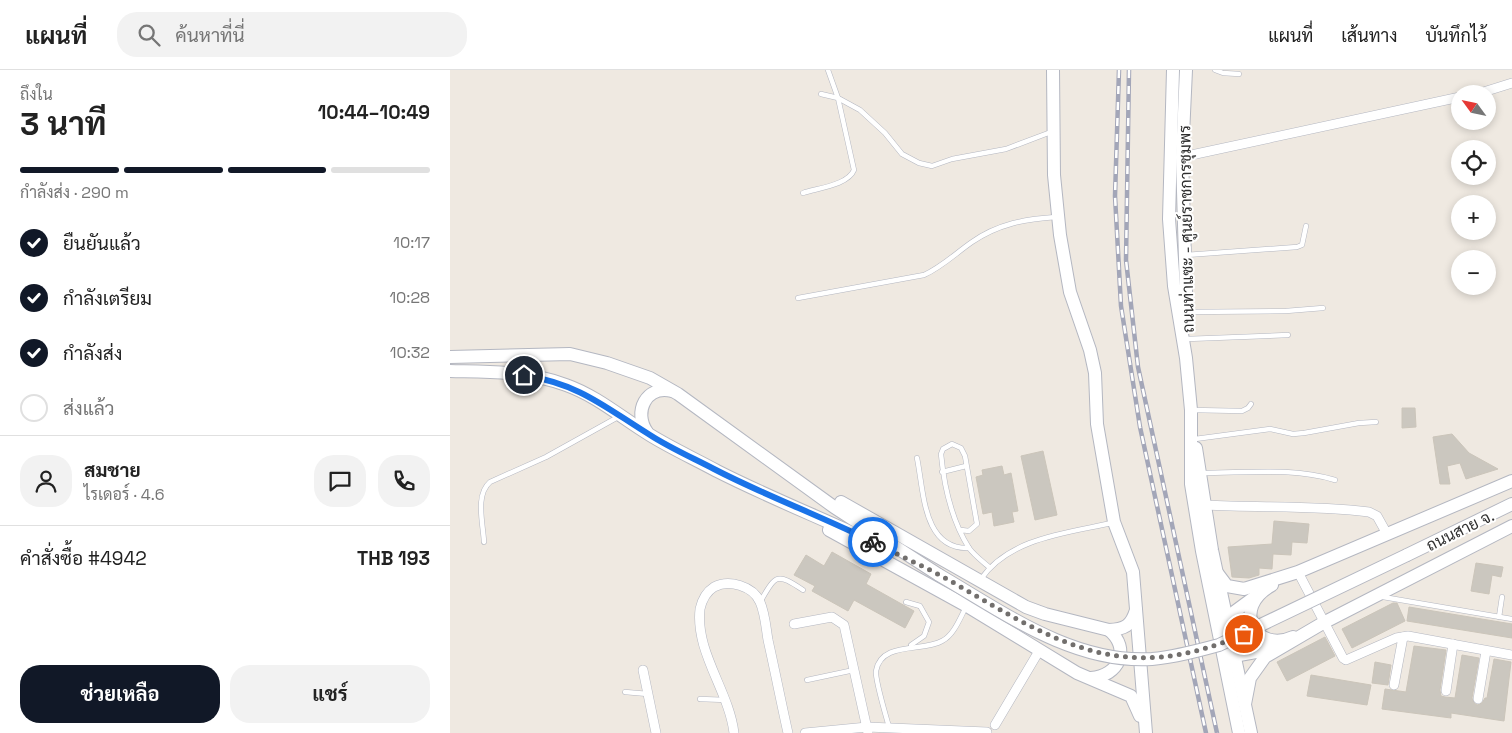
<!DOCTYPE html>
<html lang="th">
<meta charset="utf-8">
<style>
body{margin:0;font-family:"Space Grotesk",Sarabun,sans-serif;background:#f2f2f2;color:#222;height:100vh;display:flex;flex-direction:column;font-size:19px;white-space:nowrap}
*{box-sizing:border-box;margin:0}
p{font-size:16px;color:#767676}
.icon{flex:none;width:28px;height:28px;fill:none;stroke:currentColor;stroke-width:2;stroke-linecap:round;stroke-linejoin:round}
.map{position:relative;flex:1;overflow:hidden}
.side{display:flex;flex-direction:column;background:#fff;width:450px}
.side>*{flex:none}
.needle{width:32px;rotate:303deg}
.controls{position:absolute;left:1001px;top:15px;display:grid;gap:10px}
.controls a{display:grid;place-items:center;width:45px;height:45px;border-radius:50%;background:#fff;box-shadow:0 2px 8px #0003;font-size:25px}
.pin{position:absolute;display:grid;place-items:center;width:42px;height:42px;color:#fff;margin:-21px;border:2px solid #fff;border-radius:50%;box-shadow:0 1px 5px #0007}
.courier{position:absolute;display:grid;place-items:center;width:50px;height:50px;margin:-25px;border:4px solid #1a73e8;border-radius:50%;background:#fff;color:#222;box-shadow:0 1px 6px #0007}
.head em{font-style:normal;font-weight:700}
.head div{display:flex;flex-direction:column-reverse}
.head{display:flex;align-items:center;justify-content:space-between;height:85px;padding:0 20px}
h1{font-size:32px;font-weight:700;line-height:38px}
.bar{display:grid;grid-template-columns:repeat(4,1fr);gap:8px 5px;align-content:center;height:60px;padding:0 20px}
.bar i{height:6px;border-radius:4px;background:#e0e0e0}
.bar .selected{background:#111827}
.bar p{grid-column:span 4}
.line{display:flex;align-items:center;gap:12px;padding:0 20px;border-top:1px solid #e0e0e0}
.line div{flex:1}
.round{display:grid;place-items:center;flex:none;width:52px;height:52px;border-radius:20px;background:#f2f2f2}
ol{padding:0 20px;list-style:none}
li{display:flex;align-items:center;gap:15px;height:55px}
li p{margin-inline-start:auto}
li .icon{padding:5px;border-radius:50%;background:#111827;color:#fff;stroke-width:4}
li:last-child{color:#767676}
li i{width:28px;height:28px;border:2px solid #e0e0e0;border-radius:50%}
.cta{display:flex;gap:10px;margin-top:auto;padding:10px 20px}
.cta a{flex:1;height:58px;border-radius:20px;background:#111827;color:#fff;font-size:20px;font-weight:700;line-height:58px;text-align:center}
.cta a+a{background:#f2f2f2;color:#222}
header{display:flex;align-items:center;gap:30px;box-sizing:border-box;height:70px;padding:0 25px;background:#fff;border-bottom:1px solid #e0e0e0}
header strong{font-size:24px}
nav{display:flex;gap:28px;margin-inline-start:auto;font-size:18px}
.search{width:350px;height:45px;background:#f2f2f2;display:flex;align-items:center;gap:12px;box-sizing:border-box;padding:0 18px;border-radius:20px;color:#767676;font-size:19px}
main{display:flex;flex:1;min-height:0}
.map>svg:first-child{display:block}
</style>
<header>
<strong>แผนที่</strong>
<div class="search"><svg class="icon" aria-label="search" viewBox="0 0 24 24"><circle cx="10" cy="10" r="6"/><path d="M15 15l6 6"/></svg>ค้นหาที่นี่</div>
<nav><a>แผนที่</a><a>เส้นทาง</a><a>บันทึกไว้</a></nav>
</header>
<main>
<section class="side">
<div class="head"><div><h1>3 นาที</h1><p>ถึงใน</p></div><em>10:44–10:49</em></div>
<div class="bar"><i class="selected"></i><i class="selected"></i><i class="selected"></i><i></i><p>กำลังส่ง · 290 m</p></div>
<ol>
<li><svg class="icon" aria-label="check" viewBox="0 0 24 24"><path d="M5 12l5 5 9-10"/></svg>ยืนยันแล้ว<p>10:17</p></li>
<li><svg class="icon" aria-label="check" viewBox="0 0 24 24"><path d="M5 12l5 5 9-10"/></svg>กำลังเตรียม<p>10:28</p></li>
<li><svg class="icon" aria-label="check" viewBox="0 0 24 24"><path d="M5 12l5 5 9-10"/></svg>กำลังส่ง<p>10:32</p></li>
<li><i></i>ส่งแล้ว</li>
</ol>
<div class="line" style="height:90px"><a class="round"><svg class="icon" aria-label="person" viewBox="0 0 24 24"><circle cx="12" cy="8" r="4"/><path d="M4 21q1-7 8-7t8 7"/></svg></a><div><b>สมชาย</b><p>ไรเดอร์ · 4.6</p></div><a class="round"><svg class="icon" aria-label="chat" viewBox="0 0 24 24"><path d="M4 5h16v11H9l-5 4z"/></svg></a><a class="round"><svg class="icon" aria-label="phone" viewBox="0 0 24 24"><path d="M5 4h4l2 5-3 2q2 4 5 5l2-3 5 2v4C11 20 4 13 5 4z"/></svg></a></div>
<div class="line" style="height:65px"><div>คำสั่งซื้อ #4942</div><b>THB 193</b></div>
<div class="cta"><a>ช่วยเหลือ</a><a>แชร์</a></div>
</section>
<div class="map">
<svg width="1062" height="663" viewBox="0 0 1062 663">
<rect width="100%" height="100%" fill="#efe9e1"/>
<!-- building -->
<g fill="#cbc7bf" stroke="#cbc5ba">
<polygon points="952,338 965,338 966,357 952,358"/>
<polygon points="1002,364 1019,383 1048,399 1016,409 1010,393 997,396 1000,414 990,414 983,367"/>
<polygon points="593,381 607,445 585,450 571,386"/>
<polygon points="552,396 554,405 561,403 568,441 562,442 564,452 544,456 542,442 533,444 526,407 533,405 532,400"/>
<polygon points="824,451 859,454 857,473 842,472 841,485 823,484 822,499 809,498 809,505 799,508 782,507 778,477 822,474"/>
<polygon points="382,482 421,504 416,514 464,541 455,558 404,530 398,541 362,521 365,516 344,505 356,485 374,496"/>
<polygon points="1026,493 1053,497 1051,507 1042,505 1039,524 1021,521"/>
<polygon points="943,533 947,533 955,551 902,578 892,559"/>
<polygon points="959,537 1062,554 1062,568 957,551"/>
<polygon points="875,567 885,586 837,611 827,592"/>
<polygon points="964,576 996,580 990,620 991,626 995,627 1005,628 1012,585 1029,588 1022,628 1024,633 1027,635 1032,633 1035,628 1037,628 1044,589 1061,592 1054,651 1001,643 1001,648 932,639 935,619 956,622"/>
<polygon points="925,592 941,595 938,615 922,613"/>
<polygon points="861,605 921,615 917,635 857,626"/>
</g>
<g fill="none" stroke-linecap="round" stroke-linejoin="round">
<defs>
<g id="lane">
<polyline points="765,0 773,3 789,4"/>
<polyline points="371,24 388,28 410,40 435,63 452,84 469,93 482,96 502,89 556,79 601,62"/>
<path d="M 353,123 C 368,118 398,115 404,100 L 388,28 L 378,0"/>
<polyline points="736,185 847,177 852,175 856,156"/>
<path d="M 348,228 L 474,205 C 492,197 506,183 522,172 C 548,154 575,149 606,147"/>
<polyline points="738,242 836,241 873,238"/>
<polyline points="737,269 838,265"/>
<polyline points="742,340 792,341 798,338 801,334"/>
<polyline points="745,369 820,359 843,364 854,363 909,353 926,352"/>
<path d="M 467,388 C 474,422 473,480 519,478"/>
<polyline points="492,402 516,396"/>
<path d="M 752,403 C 796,403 842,397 885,410"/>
<path d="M 511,460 L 519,461 L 527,454 L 515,386 L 511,378 L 502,374 L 493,379 L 491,384 C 494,416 502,451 519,478 C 524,485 532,491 539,497"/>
<path d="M 34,472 C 33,453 25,425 40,412 L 96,387 L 168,347"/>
<path d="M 531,509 C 559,468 617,463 662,453"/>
<polyline points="933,527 1062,549"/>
<path d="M 310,532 C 326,505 326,502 353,520"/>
<polyline points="456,532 470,536 479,552 474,566 461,575"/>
<polyline points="1049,547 1052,527"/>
<polyline points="357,610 404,600"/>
<polyline points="175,622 198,624"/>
<polyline points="250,629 276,630"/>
<path d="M 439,657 C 436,646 425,610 426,601 C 431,571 473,582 492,571 C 504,565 510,548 516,537"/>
</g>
<g id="street">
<polyline points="1027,24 1062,13"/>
<polyline points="732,87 1010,27"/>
<path d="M 755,435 C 810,438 864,435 919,442 L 927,446 L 937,464"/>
<polyline points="848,502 893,588 896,590 946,568 958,566 1062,585"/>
<polyline points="344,554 382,547 394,555 418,663"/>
<polyline points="193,600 206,663"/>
<polyline points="944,615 953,567"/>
<polyline points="996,621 1003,574"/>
<polyline points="1028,629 1036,581"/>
<polyline points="545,655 589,581"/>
<path d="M 284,663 C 279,621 245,582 250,539 C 252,530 256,522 264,517 C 279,509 303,516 310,532 C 315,543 316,558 318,570 C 325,601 331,632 338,663"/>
<polyline points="355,663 417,657 537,662"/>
</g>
<g id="secondary">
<polyline points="603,0 604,105 610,165 620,222 640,280 645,303 647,354 664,452 683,502 696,663"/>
<polyline points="723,0 719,149 724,216 736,288 741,340 741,414 752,481 789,663"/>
<polyline points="736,0 732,87 737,256"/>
<polyline points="0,287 120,284 157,293 200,308 228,324 384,437 489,505"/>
<path d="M 0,301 C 38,302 79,301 116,315 C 147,326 172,348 200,365 C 221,378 245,389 267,401 C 322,429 379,451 435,478"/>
<path d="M 197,362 C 183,342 196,315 222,321"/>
<polyline points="746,378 762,480 801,663"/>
<path d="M 391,432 L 576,537 L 595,544 L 659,560 C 675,559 681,556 686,540"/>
<polyline points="379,460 517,536 627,603 681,626 690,646"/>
<polyline points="957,485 1062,434"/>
<polyline points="768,504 777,516 794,519 848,502 1062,411"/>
<path d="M 822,515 C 780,538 806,584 843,567"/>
<polyline points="772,551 806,526"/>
<polyline points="778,587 806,582 826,574"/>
<path d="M 641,608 C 669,606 681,579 659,560"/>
<polyline points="795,634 800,608 815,587 873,553 1062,456"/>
</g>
</defs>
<!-- lane casing -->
<use href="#lane" stroke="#b4b7c1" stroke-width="5.5"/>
<!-- street casing -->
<use href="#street" stroke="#b4b7c1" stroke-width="10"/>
<!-- secondary casing -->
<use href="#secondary" stroke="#b4b7c1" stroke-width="14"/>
<!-- lane -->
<use href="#lane" stroke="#fff" stroke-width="4.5"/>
<!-- street -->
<use href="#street" stroke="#fff" stroke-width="9"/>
<!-- secondary -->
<use href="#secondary" stroke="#fff" stroke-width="12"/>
<defs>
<g id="rail">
<polyline points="669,0 665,126 671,236 690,357 756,663"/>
<polyline points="679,0 676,190 688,297 767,663"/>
</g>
</defs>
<!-- rail casing -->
<use href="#rail" stroke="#a3a6b8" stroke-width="4.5"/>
<!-- rail -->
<use href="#rail" stroke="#fff" stroke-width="2.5" stroke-dasharray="8" stroke-linecap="butt"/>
<defs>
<path id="secondary-bridge" d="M 489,505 C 553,542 623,594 702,589 C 725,587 747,581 769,575 L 957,485"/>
</defs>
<!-- secondary-bridge casing -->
<use href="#secondary-bridge" stroke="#b4b7c1" stroke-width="14" stroke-linecap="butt"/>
<!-- secondary-bridge -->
<use href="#secondary-bridge" stroke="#fff" stroke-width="12"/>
</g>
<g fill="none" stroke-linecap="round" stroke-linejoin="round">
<!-- done -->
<path stroke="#726f6d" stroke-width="5" stroke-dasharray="0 9" d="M 423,472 C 450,486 478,498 504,513 C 607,573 674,617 794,564"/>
<!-- route -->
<path stroke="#1a73e8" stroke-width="6" d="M 74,305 C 131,315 153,336 200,365 C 220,378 243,388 264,399 C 316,426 371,446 423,472"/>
</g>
<g text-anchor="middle" stroke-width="4" stroke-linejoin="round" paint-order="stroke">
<!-- street labels -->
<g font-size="16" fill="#2e2e2e" stroke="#fff">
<text transform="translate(736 159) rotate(-91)" y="6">ถนนท่าแซะ - ศูนย์ราชการชุมพร</text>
<text transform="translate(1010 460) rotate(-26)" y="6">ถนนสาย จ.</text>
</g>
</g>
</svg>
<div class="controls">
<a><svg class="needle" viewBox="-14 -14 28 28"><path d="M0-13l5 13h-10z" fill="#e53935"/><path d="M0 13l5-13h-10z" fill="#767676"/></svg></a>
<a><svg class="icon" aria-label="locate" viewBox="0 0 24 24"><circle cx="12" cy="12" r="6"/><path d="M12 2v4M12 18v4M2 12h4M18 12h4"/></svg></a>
<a>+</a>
<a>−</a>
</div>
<div class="pin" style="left:794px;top:564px;background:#ea580c"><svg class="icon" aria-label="bag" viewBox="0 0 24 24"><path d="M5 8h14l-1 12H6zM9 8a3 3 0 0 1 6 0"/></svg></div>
<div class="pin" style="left:74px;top:305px;background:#1f2937"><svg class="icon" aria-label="home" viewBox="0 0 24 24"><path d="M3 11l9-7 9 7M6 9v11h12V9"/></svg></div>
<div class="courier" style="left:423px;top:472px"><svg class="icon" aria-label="bike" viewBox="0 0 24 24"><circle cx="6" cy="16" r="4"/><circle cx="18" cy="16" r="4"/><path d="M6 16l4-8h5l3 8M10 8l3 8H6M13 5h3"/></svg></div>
</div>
</main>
